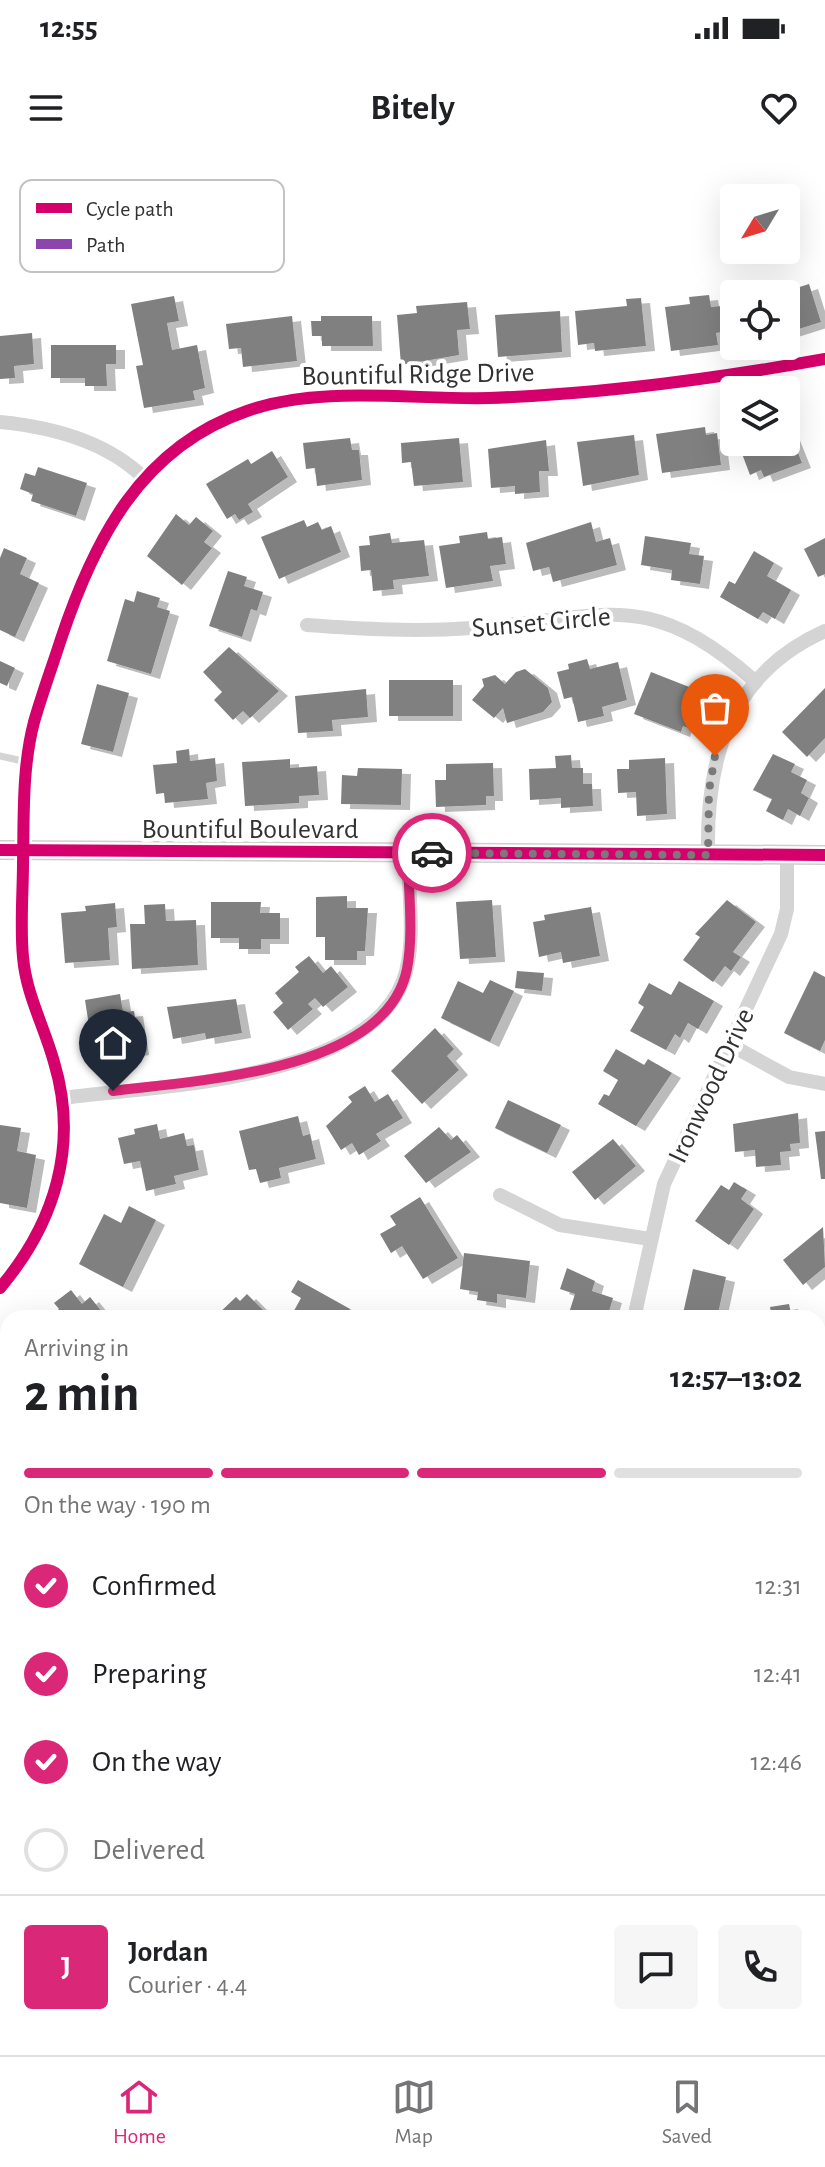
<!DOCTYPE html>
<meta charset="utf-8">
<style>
body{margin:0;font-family:"Alegreya Sans",sans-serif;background:#f6f6f6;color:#202124;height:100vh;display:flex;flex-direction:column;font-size:30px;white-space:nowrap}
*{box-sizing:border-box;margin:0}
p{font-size:26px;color:#757577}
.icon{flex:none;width:44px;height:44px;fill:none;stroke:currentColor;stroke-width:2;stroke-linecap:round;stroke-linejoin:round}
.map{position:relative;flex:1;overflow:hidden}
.panel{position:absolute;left:0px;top:1150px;width:826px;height:746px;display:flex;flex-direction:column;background:#fff;border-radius:24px 24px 0 0;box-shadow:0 8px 32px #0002}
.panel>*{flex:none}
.needle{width:52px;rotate:232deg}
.controls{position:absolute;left:720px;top:24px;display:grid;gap:16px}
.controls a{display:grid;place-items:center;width:80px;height:80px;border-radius:8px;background:#fff;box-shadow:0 8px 32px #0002;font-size:40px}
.pin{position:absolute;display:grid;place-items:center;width:68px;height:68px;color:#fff;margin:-82px -34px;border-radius:50% 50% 50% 0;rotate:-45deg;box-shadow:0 0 8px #0007}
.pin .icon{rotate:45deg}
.courier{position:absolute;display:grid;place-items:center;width:80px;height:80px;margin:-40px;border:6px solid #db2777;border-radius:50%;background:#fff;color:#222;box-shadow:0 2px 10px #0007}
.head em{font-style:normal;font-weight:600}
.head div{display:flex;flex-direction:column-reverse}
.head{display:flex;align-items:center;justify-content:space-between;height:136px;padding:0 24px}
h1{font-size:52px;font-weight:600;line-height:60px}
.bar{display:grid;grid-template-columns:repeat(4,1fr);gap:12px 8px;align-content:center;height:96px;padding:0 24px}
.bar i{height:10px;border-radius:6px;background:#e0e0e0}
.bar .current{background:#db2777}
.bar p{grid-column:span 4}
.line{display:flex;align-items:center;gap:20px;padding:0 24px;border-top:2px solid #e0e0e0}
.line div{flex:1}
.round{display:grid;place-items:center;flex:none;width:84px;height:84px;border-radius:8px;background:#f6f6f6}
ol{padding:0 24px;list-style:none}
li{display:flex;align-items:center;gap:24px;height:88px}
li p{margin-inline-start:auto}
li .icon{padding:8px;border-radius:50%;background:#db2777;color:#fff;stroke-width:4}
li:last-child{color:#757577}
li i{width:44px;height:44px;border:4px solid #e0e0e0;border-radius:50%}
.status{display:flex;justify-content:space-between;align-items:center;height:56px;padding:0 40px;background:#fff;direction:ltr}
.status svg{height:22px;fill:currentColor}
header{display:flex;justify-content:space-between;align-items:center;height:104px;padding:0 24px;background:#fff;font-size:36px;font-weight:600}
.dock{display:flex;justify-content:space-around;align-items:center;height:112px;border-top:2px solid #e0e0e0;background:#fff;font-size:22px;color:#757577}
.dock a{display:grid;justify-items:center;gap:4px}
.dock .current{color:#db2777}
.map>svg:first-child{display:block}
</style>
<div class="status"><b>12:55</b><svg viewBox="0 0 49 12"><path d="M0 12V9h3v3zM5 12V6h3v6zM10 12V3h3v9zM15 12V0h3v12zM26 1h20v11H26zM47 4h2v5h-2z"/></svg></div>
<header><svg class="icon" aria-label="menu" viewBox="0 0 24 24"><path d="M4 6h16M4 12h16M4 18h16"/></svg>Bitely<svg class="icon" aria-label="heart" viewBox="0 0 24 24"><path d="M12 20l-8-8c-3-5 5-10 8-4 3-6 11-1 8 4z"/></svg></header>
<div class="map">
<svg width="825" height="1895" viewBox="0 0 825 1895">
<defs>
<filter id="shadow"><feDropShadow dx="9" dy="5" stdDeviation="0" flood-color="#0004"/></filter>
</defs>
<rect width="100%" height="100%" fill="#fff"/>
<!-- green -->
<g fill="#eef2ec">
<polygon points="825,1551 825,1755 818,1756 818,1555"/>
<polygon points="0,1602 8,1602 8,1817 0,1824"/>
</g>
<!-- building -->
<g fill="#808080" filter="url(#shadow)">
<polygon points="783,121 787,131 809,124 821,162 786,173 786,134 765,134 763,127"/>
<polygon points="709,135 711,147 733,145 734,170 716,173 718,185 671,191 665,147 690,144 689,137"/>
<polygon points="174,136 179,161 167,163 172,190 197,185 205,228 193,231 195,240 144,248 136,206 143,205 131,144"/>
<polygon points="641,138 646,186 595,191 594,183 578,185 575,151 627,146 626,139"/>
<polygon points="467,142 470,169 457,170 459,195 401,205 397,155 417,153 416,146"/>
<polygon points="560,151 562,192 498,197 495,155"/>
<polygon points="292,156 297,201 243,207 241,188 229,189 226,164"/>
<polygon points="321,156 372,156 373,186 322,186 322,176 312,176 311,161 321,161"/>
<polygon points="32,173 34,204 14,206 15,218 0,219 0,176"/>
<polygon points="51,185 116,185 116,204 106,204 107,226 85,226 85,218 51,218"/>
<polygon points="786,263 802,303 764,317 761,310 750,315 741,291 756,285 755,282 786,282"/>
<polygon points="705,267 706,275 717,273 721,305 662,313 656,274"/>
<polygon points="634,275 639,315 583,326 577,282"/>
<polygon points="350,278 352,290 359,290 362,320 317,326 315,308 306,309 303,283"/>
<polygon points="459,278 463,322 414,326 411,302 402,303 401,283"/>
<polygon points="546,280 549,311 539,311 540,332 515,334 515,326 491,328 488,289"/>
<polygon points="272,291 288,317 248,344 253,352 239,360 235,354 227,359 206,324 248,299 251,304"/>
<polygon points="38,307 87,323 76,356 31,341 33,334 20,329 25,313 35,316"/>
<polygon points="176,354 189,365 196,357 213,371 204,382 212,388 182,425 147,396"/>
<polygon points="304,360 307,367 318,362 322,370 331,366 341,392 279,419 261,377"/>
<polygon points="591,362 596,382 610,378 617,405 553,422 549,407 533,411 526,383"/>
<polygon points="487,372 488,379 502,377 506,404 490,406 493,421 446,428 439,386 460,383 459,376"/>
<polygon points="390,373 392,383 424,380 429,416 393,420 394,429 373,431 371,410 361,411 359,386 370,385 369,376"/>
<polygon points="645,376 691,383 689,394 704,396 700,424 671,420 672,410 641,405"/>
<polygon points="825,378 825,414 818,417 804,389"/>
<polygon points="4,388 27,398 20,414 39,423 15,477 0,470 0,398"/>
<polygon points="754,391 774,403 767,416 791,430 775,459 763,452 758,459 720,437 729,421 735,424"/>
<polygon points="228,411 247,417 244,426 263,432 257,451 251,449 242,477 209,466"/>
<polygon points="137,431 160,438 157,447 170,451 151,514 107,501 125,439 134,442"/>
<polygon points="229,487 279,531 250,558 243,551 233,560 214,540 222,532 203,512"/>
<polygon points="587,499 590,509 618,502 627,540 602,547 604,556 578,562 572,537 564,539 557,512 569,509 568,504"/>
<polygon points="0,501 15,508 7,526 0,523"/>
<polygon points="525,509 548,528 552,542 543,552 507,563 503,548 494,558 472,540 484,526 482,519 495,515 505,524 516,512"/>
<polygon points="651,512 707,534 693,570 683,566 681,572 634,554"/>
<rect x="389" y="520" width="64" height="36"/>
<polygon points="97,524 129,533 113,592 81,584"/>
<polygon points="825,528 825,578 807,597 782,572"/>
<polygon points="366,529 368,557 332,560 333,571 298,573 295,536"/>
<polygon points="189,589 190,601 215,598 217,621 206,623 208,639 165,643 164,633 156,634 153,605 177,603 176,591"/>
<polygon points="773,594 795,604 791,612 807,620 801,633 809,638 800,656 788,649 783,660 766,651 772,639 753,630"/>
<polygon points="571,595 572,608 583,608 583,624 592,624 593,646 561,648 561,638 530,640 529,609 556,608 555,596"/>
<polygon points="665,598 667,654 637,656 636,632 618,633 617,609 629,609 629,600"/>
<polygon points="290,599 290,608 317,606 319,635 299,636 299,643 245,646 242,602"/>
<polygon points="493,603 494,636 486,636 486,645 436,647 435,620 446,620 446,604"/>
<polygon points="358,608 402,609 401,645 341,644 342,615 357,616"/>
<polygon points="347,736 347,748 368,748 365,791 357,791 357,800 325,800 325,777 316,777 316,737"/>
<polygon points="492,740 496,797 460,799 456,742"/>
<polygon points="727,740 756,762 733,792 741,797 731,811 725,806 713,822 683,800 700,777 695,774"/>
<polygon points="211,742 261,742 260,753 280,753 280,779 261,779 261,789 239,789 239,778 211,778"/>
<polygon points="115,743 117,767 108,768 110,800 65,803 61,753 86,751 85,746"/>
<polygon points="165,744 166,761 196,760 198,805 132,809 130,764 145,764 144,745"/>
<polygon points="591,747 600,796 563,803 561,792 539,797 533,762 545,760 544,755"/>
<polygon points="309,796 323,813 331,806 348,827 323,847 315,838 308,844 313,849 288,870 273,852 283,843 275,833 299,812 295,807"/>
<polygon points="517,811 544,813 542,831 515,828"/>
<polygon points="814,811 825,817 825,880 820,891 784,873"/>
<polygon points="490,820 514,831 490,882 441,858 458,821 483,833"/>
<polygon points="679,821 714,841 698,869 688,863 680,878 675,874 666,890 630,871 644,847 638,843 649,823 671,835"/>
<polygon points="120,834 123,852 134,851 140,890 103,896 99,870 90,872 85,840"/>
<polygon points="236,839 242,873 206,879 205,873 173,879 167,847"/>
<polygon points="435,868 454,889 447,896 459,910 422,944 391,911"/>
<polygon points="616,889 644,905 648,899 672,913 636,966 598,944 604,934 609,936 618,920 603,911"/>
<polygon points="365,926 375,942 388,934 403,958 376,974 381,981 359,995 352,983 341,990 326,966 352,942 348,937"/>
<polygon points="508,940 561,965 547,993 495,968"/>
<polygon points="798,953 800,983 790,984 791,991 780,992 781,1005 756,1007 755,990 735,992 733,964"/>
<polygon points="298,956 303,976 310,974 316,999 279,1008 281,1018 260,1023 256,1009 249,1010 239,971"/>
<polygon points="157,964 160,979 184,973 187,986 194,985 199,1010 174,1016 176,1024 146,1031 140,1001 124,1004 118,978 135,974 134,969"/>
<polygon points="0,965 21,968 17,991 36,995 27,1048 0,1043"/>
<polygon points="439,967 451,980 457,975 471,992 426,1023 404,996"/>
<polygon points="825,971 825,1019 821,1019 815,972"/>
<polygon points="613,979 636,1006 595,1040 572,1012"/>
<polygon points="734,1022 747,1030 741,1039 754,1049 729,1085 695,1061 721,1025 729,1030"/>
<polygon points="420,1037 458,1098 423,1119 402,1086 391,1093 380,1074 396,1065 390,1056"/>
<polygon points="129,1046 156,1060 123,1127 79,1104 104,1054 121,1063"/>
<polygon points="823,1067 825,1107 803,1125 783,1100"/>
<polygon points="464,1093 530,1101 526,1138 497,1134 497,1143 477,1140 478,1132 460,1129"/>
<polygon points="567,1108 595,1121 592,1131 613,1138 607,1158 568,1156 575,1134 560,1129"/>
<polygon points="693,1109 726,1117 717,1158 682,1158"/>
<polygon points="298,1120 350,1149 345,1158 290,1158 301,1138 291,1132"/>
<polygon points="71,1130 82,1144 90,1137 107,1158 48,1158 59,1149 54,1143"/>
<polygon points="247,1134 264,1151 257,1158 214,1158 236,1137 240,1141"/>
<polygon points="789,1144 792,1158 753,1158 771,1153 770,1147"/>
<polygon points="8,1191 8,1249 0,1254 0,1195"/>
<polygon points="822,1221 825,1222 825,1262 818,1262 818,1227 822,1227"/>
<polygon points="825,1306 825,1355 818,1357 818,1308"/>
<polygon points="8,1495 8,1531 1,1532 0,1496"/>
<polygon points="28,1888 72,1888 73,1895 29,1895"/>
<polygon points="503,1888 563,1888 564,1893 504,1895"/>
</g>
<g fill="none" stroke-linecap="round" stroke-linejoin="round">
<!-- service -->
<polyline stroke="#d4d4d4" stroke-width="7" points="0,596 27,602"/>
<!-- minor -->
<g stroke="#d4d4d4" stroke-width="14">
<path d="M 0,262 C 52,267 106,281 144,318"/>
<path d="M 307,465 C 362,469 416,472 472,468 C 602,460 644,423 756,522"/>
<path d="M 708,695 C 706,598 729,514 825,471"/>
<polyline points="729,884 789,917 825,924"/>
<path d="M 63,938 C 154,926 365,922 403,821 C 417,784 408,732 408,693"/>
<polyline points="500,1035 560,1065 650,1079"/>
<path d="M 0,1128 C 55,1063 79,985 54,902 C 44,866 26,834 23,797 C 20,766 23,733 23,702 C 24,655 22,608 34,562 C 42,534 52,507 61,479 C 94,380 141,287 247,251 C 319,225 413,240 489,238 C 602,234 714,219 825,199"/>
<polyline points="634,1158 664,1024 781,774 787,749 787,696"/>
<polyline points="818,1394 825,1392"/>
<polyline points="0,1447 8,1444"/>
<polyline points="149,1888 154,1895"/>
</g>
<!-- secondary -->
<polyline stroke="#cfcfcf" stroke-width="20" points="0,690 825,695"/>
<!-- quiet -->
<g stroke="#8e44ad" stroke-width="10" stroke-dasharray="20 10" stroke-linecap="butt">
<polyline points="818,1697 825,1694"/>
<polyline points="0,1759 8,1763"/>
</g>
<defs>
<g id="cycleway">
<polyline points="0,690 825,695"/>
<path d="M 0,1128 C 55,1063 79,985 54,902 C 44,866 26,834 23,797 C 20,766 23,733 23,702 C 24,655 22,608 34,562 C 42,534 52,507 61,479 C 94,380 141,287 247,251 C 319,225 413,240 489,238 C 602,234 714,219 825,199"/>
</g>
</defs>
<!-- cycleway casing -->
<use href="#cycleway" stroke="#fff" stroke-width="17"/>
<!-- cycleway -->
<use href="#cycleway" stroke="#d6006c" stroke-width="12"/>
</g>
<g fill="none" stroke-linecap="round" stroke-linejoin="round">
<!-- done -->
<polyline stroke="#7a7a7a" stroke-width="8" stroke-dasharray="0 14.4" points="432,693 708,695 709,631 715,596"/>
<!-- route -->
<path stroke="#db2777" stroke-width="10" d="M 113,931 C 195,920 386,913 407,809 C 414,772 408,730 408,693 L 432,693"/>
</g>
<g text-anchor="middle" stroke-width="8" stroke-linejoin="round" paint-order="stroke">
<!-- street labels -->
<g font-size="28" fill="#323232" stroke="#fff">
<text transform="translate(418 213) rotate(-1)" y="10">Bountiful Ridge Drive</text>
<text transform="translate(541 461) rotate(-5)" y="10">Sunset Circle</text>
<text x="250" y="678">Bountiful Boulevard</text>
<text transform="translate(710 925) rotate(-65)" y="10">Ironwood Drive</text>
</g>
</g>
<!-- legend -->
<rect x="20" y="20" width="264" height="92" rx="12" fill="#fff" stroke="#c2c2c2" stroke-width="2"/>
<rect x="36" y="43" width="36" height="10" fill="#d6006c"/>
<rect x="36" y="79" width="36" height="10" fill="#8e44ad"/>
<g font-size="22" fill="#323232">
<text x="86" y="56">Cycle path</text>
<text x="86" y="92">Path</text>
</g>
</svg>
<div class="controls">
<a><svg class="needle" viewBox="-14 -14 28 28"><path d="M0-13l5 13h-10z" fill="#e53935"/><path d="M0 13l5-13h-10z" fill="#757577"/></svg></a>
<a><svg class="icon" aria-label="locate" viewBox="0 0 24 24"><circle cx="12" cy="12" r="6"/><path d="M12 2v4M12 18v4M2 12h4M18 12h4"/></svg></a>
<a><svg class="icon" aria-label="layers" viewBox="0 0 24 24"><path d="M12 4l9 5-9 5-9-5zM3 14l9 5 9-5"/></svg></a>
</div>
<div class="pin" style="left:715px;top:596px;background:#ea580c"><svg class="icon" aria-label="bag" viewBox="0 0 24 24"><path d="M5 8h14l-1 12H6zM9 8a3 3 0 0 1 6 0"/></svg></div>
<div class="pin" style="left:113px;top:931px;background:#1f2937"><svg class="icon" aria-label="home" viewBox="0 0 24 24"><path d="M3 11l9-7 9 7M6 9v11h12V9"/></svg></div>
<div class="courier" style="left:432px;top:693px"><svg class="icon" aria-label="car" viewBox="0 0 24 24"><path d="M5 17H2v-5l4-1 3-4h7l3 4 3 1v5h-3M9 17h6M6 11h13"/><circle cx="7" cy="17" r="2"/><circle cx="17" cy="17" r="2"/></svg></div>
<section class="panel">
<div class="head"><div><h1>2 min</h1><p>Arriving in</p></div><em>12:57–13:02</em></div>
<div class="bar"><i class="current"></i><i class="current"></i><i class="current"></i><i></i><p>On the way · 190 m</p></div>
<ol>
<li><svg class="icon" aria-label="check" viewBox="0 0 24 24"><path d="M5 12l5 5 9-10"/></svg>Confirmed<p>12:31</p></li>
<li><svg class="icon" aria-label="check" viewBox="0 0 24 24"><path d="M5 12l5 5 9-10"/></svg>Preparing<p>12:41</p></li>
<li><svg class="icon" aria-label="check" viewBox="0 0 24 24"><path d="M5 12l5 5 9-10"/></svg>On the way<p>12:46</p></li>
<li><i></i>Delivered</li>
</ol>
<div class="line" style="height:144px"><b class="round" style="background:#db2777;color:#fff">J</b><div><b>Jordan</b><p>Courier · 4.4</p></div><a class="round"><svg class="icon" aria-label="chat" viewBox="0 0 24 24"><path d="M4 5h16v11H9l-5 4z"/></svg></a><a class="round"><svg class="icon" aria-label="phone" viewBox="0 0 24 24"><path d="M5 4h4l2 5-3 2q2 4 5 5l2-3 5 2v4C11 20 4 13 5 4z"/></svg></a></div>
</section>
</div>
<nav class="dock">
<a class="current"><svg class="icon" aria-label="home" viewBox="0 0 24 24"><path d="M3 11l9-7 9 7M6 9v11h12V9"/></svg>Home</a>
<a><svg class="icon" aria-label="map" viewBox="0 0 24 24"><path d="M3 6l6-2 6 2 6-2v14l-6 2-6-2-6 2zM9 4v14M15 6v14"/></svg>Map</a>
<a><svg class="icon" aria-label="saved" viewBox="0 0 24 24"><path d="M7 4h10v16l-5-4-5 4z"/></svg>Saved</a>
</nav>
